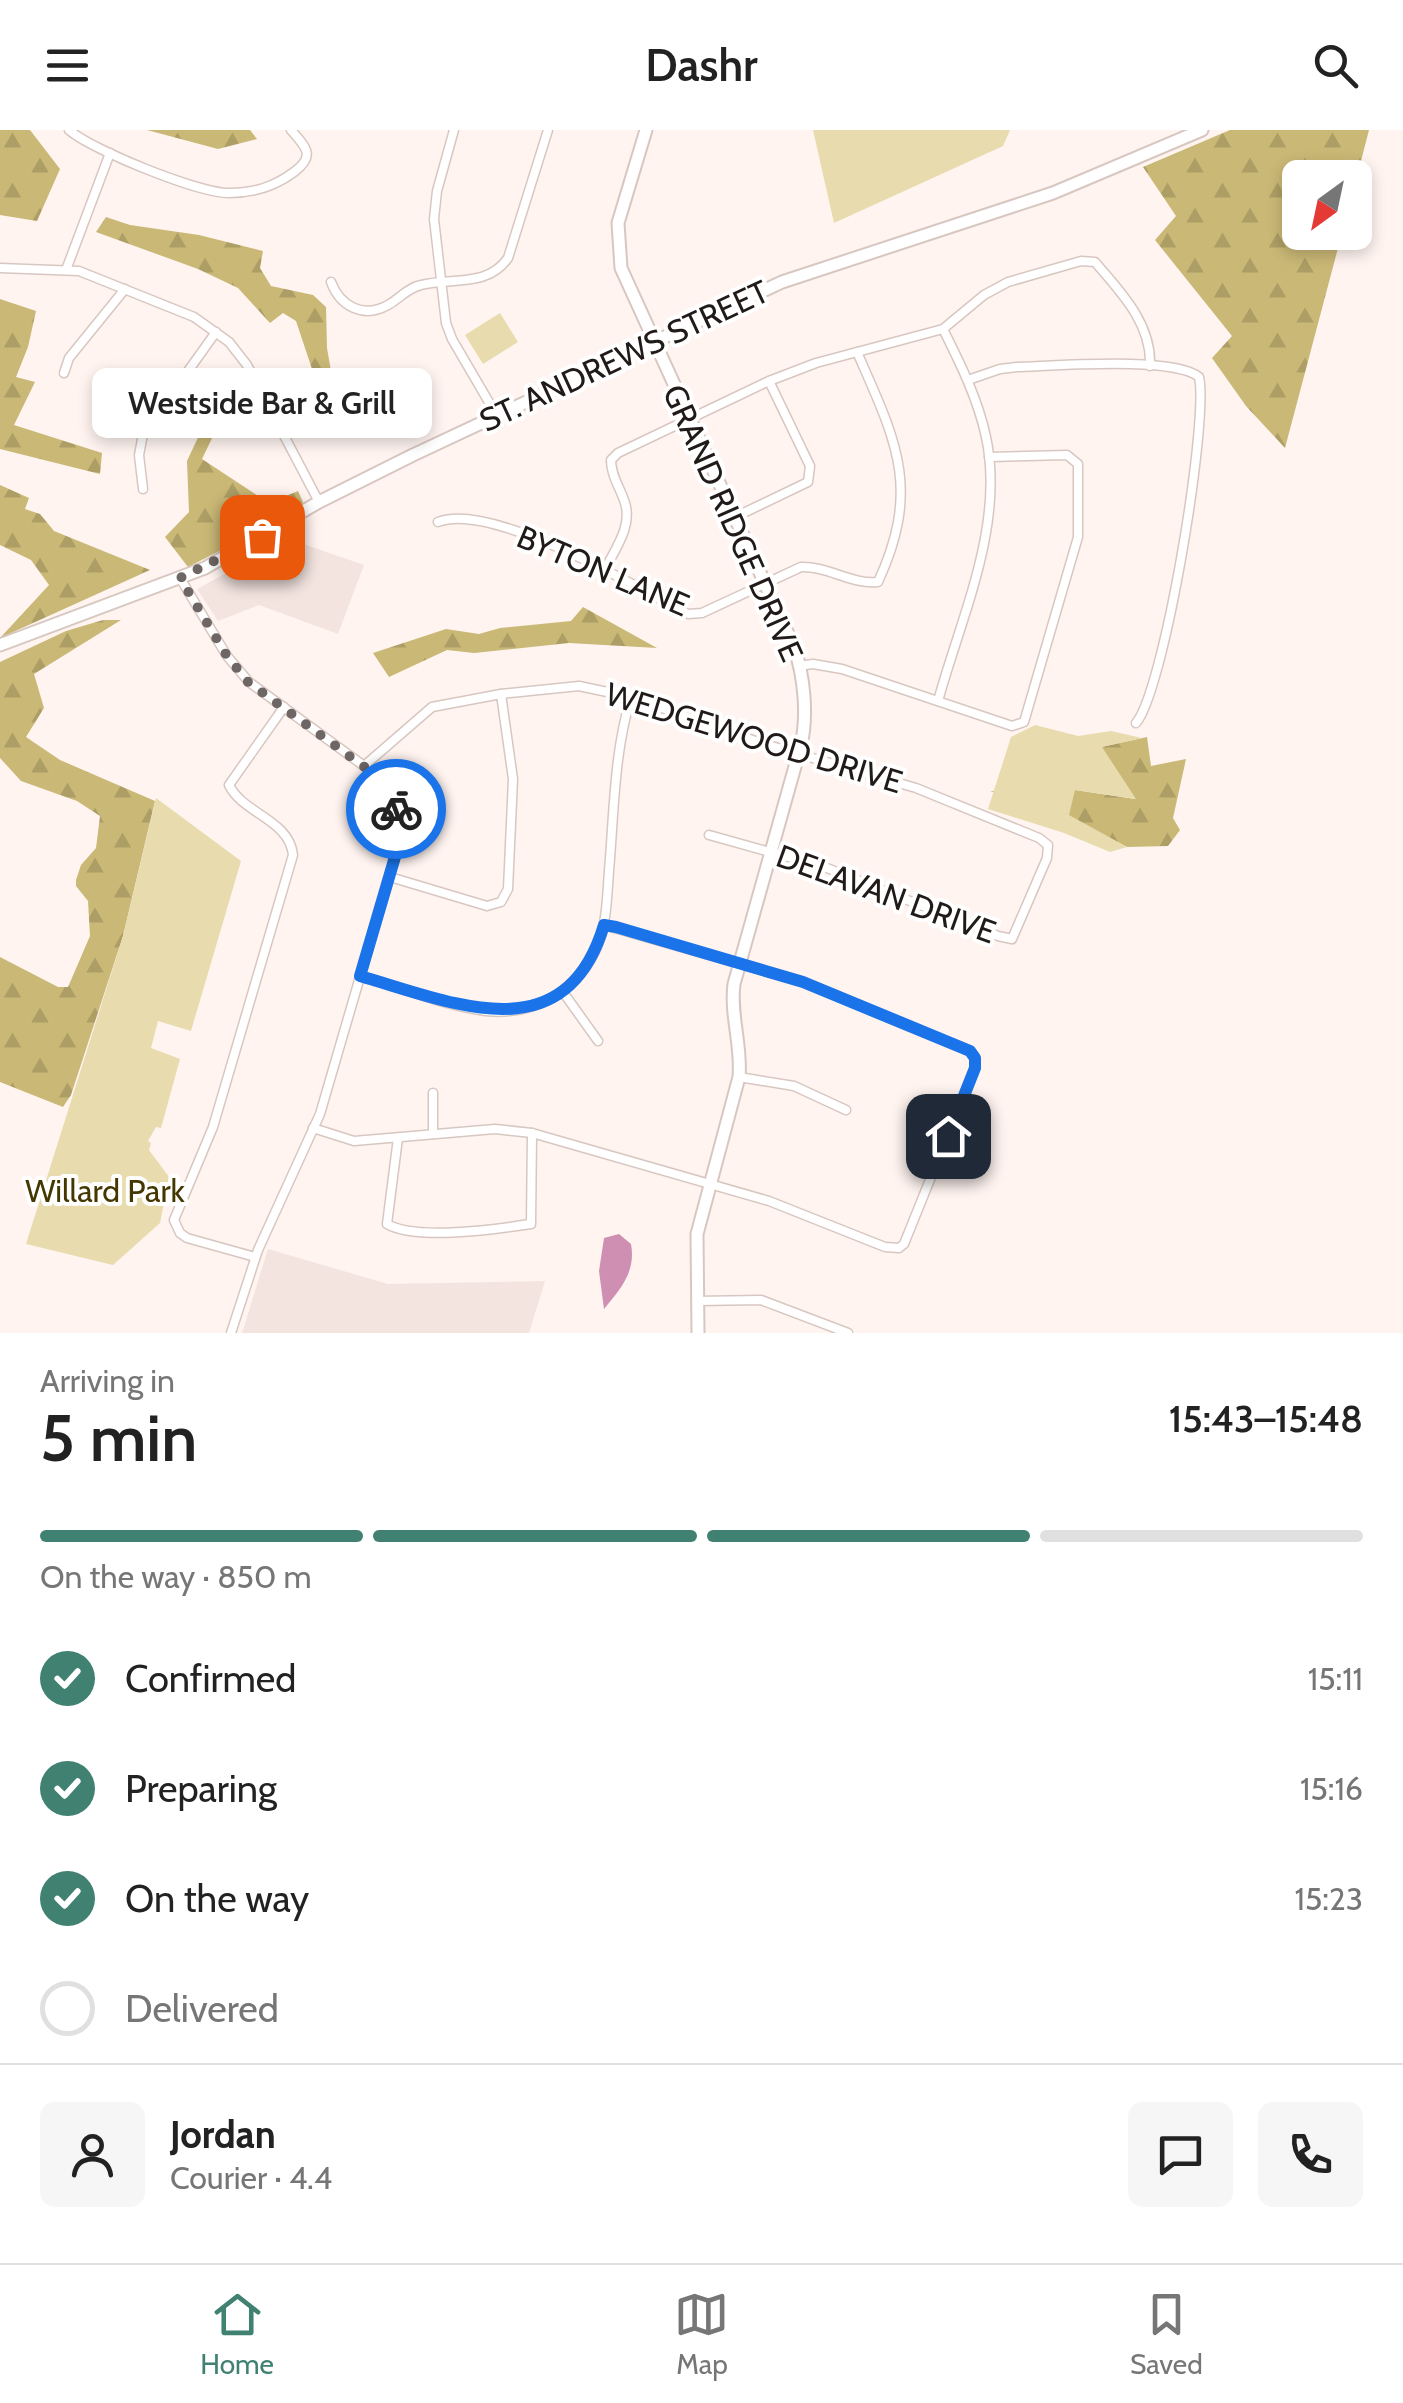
<!DOCTYPE html>
<meta charset="utf-8">
<style>
body{margin:0;font-family:Cabin,sans-serif;background:#f6f6f6;color:#222;height:100vh;display:flex;flex-direction:column;font-size:38px;white-space:nowrap}
*{box-sizing:border-box;margin:0}
p{font-size:32px;color:#767676}
.icon{flex:none;width:55px;height:55px;fill:none;stroke:currentColor;stroke-width:2;stroke-linecap:round;stroke-linejoin:round}
.map{position:relative;height:1203px;overflow:hidden}
.sheet{display:flex;flex-direction:column;background:#fff;flex:1}
.sheet>*{flex:none}
.needle{width:65px;rotate:213deg}
.fabs{position:absolute;left:1282px;top:30px;display:grid;gap:20px}
.fabs a{display:grid;place-items:center;width:90px;height:90px;border-radius:15px;background:#fff;box-shadow:0 5px 15px #0003;font-size:50px}
.pin{position:absolute;display:grid;place-items:center;width:85px;height:85px;color:#fff;margin:-42px;border-radius:20px;box-shadow:0 5px 15px #0006}
.courier{position:absolute;display:grid;place-items:center;width:100px;height:100px;margin:-50px;border:8px solid #1a73e8;border-radius:50%;background:#fff;color:#222;box-shadow:0 2px 12px #0007}
.bubble{position:absolute;height:70px;border-radius:15px;background:#fff;box-shadow:0 5px 15px #0003;font-size:32px;font-weight:600;line-height:70px;text-align:center}
.headline em{font-style:normal;font-weight:600}
.headline div{display:flex;flex-direction:column-reverse}
.headline{display:flex;align-items:center;justify-content:space-between;height:170px;padding:0 40px}
h1{font-size:65px;font-weight:600;line-height:75px}
.bar{display:grid;grid-template-columns:repeat(4,1fr);gap:15px 10px;align-content:center;height:120px;padding:0 40px}
.bar i{height:12px;border-radius:8px;background:#e0e0e0}
.bar .current{background:#408172}
.bar p{grid-column:span 4}
.line{display:flex;align-items:center;gap:25px;padding:0 40px;border-top:2px solid #e0e0e0}
.line div{flex:1}
.round{display:grid;place-items:center;flex:none;width:105px;height:105px;border-radius:15px;background:#f6f6f6}
ol{padding:0 40px;list-style:none}
li{display:flex;align-items:center;gap:30px;height:110px}
li p{margin-inline-start:auto}
li .icon{padding:10px;border-radius:50%;background:#408172;color:#fff;stroke-width:4}
li:last-child{color:#767676}
li i{width:55px;height:55px;border:5px solid #e0e0e0;border-radius:50%}
header{display:flex;justify-content:space-between;align-items:center;height:130px;padding:0 40px;background:#fff;font-size:45px;font-weight:600}
.tab-bar{display:flex;justify-content:space-around;align-items:center;height:140px;border-top:2px solid #e0e0e0;background:#fff;font-size:28px;color:#767676}
.tab-bar a{display:grid;justify-items:center;gap:5px}
.tab-bar .current{color:#408172}
.map>svg:first-child{display:block}
</style>
<header><svg class="icon" aria-label="menu" viewBox="0 0 24 24"><path d="M4 6h16M4 12h16M4 18h16"/></svg>Dashr<svg class="icon" aria-label="search" viewBox="0 0 24 24"><circle cx="10" cy="10" r="6"/><path d="M15 15l6 6"/></svg></header>
<div class="map">
<svg width="1403" height="1203" viewBox="0 0 1403 1203">
<defs>
<pattern id="forest-firs" width="22" height="20" patternUnits="userSpaceOnUse" patternTransform="scale(2.5)"><rect width="22" height="20" fill="#cab876"/><path d="M5 1l3.5 6h-7zM16 11l3.5 6h-7z" fill="#ad9e65"/></pattern>
</defs>
<rect width="100%" height="100%" fill="#fff4f0"/>
<!-- built -->
<g fill="#f3e4df">
<polygon points="289,409 364,435 338,504 259,475 218,491 197,459"/>
<polygon points="268,1119 388,1154 545,1151 529,1203 242,1203"/>
</g>
<!-- forest -->
<g fill="url(#forest-firs)">
<polygon points="0,0 30,0 60,39 37,91 0,85"/>
<polygon points="147,0 250,0 257,9 218,19"/>
<polygon points="1230,0 1369,0 1355,54 1355,48 1300,48 1300,102 1342,103 1285,318 1246,276 1212,228 1232,206 1155,110 1176,86 1143,37"/>
<polygon points="106,87 130,95 199,105 263,121 260,138 271,156 313,165 326,177 327,218 332,247 357,251 377,248 390,272 390,287 400,303 394,306 359,254 324,275 296,191 283,183 270,193 238,158 198,139 96,102"/>
<polygon points="0,169 36,181 28,217 16,247 35,252 14,295 102,323 100,344 0,319"/>
<polygon points="216,269 227,277 202,329 269,373 298,361 305,377 188,437 165,407 189,382 187,331"/>
<polygon points="0,355 29,368 25,379 40,384 54,401 150,440 0,508 49,455 31,430 0,415"/>
<polygon points="583,477 657,518 569,513 474,523 447,520 389,547 373,523 446,499 479,504 500,498 571,491"/>
<polygon points="103,490 121,490 34,544 44,578 26,607 60,630 155,671 123,806 71,965 63,977 0,952 0,827 58,857 68,857 90,806 88,771 76,756 76,750 81,735 96,718 100,686 77,671 21,651 0,628 0,532 66,501"/>
<polygon points="1147,607 1151,636 1186,629 1173,688 1180,700 1168,716 1127,717 1069,686 990,661 1075,660 1135,669 1101,617"/>
</g>
<!-- green -->
<g fill="#e8dbae">
<polygon points="813,0 1010,0 1003,16 834,93"/>
<polygon points="500,183 518,212 483,234 465,205"/>
<polygon points="1035,595 1078,606 1111,601 1142,608 1102,617 1136,669 1075,660 1069,685 1127,717 1110,722 1064,703 988,679 1011,607"/>
<polygon points="156,668 241,731 191,901 158,891 151,918 180,929 161,998 156,997 148,1011 151,1013 149,1020 169,1047 160,1093 113,1135 26,1114 123,806"/>
</g>
<!-- water -->
<path fill="#ce8fb2" d="M 619,1104 L 631,1114 C 636,1142 621,1158 604,1179 L 599,1141 L 604,1108 Z"/>
<g fill="none" stroke-linecap="round" stroke-linejoin="round">
<defs>
<g id="street">
<path d="M 69,0 C 92,20 198,63 229,63 C 254,63 274,57 294,42 C 316,26 306,17 291,0"/>
<polyline points="454,0 437,61 434,89 446,193 452,209 497,286"/>
<polyline points="0,138 79,141 194,187 229,212 247,235 319,372"/>
<polyline points="66,140 110,23"/>
<path d="M 331,152 C 340,176 363,189 388,175 C 399,169 407,158 421,155 C 452,147 487,158 508,128 L 548,0"/>
<polyline points="64,243 69,228 125,159"/>
<path d="M 968,250 L 1000,239 L 1017,237 C 1054,236 1174,226 1199,247 C 1209,291 1164,561 1136,593"/>
<polyline points="143,359 139,325 143,304 216,202"/>
<polyline points="733,388 808,352 810,336 769,251"/>
<path d="M 438,392 C 491,371 637,457 688,484 L 702,483 L 801,437 C 828,436 852,455 878,452 C 922,357 895,309 857,222"/>
<path d="M 604,441 C 615,419 634,395 624,370 C 619,356 611,345 611,330 L 618,323 L 769,251 L 816,233 L 943,199 L 984,165 L 1008,152 L 1081,131 L 1095,132 C 1121,162 1152,194 1150,236"/>
<polyline points="180,448 227,526 249,552 375,644 396,676 397,720 320,984 258,1120 231,1203"/>
<polyline points="799,536 813,534 842,539 1012,596 1024,592 1078,407 1078,334 1067,325 989,327"/>
<path d="M 938,571 C 961,487 1005,395 986,307 C 978,269 960,233 943,199"/>
<polyline points="364,636 432,577 501,564 579,556 631,567 761,613 916,658 1039,708 1048,715 1047,728 1012,809 998,806 827,738 709,705"/>
<polyline points="390,747 487,776 501,772 508,759 513,649 501,564"/>
<path d="M 361,846 C 402,857 444,876 486,881 C 534,886 578,861 597,817 C 607,793 607,766 609,741 C 614,683 614,622 631,567"/>
<polyline points="563,862 598,911"/>
<polyline points="739,947 794,956 846,980"/>
<polyline points="433,963 433,1003"/>
<polyline points="313,998 354,1011 495,999 532,1003 769,1071 885,1117 899,1118 904,1114 975,938 975,929 970,921 803,852 604,795"/>
<path d="M 398,1008 L 387,1094 C 416,1111 497,1099 531,1094 L 532,1003"/>
<path d="M 255,1127 L 187,1108 L 180,1103 L 174,1090 L 213,997 L 293,725 C 289,689 243,684 229,655 L 284,577"/>
<polyline points="697,1171 761,1170 848,1203"/>
</g>
<g id="secondary">
<path d="M 646,0 L 618,93 L 621,138 L 794,517 C 804,545 808,585 801,615 L 734,854 C 730,886 742,915 739,947 L 697,1104 L 698,1203"/>
<polyline points="0,515 205,438 319,372 413,325 782,152 1053,63 1202,0"/>
</g>
</defs>
<!-- street casing -->
<use href="#street" stroke="#d8c7c1" stroke-width="11"/>
<!-- secondary casing -->
<use href="#secondary" stroke="#d8c7c1" stroke-width="15"/>
<!-- street -->
<use href="#street" stroke="#fff" stroke-width="8"/>
<!-- secondary -->
<use href="#secondary" stroke="#fff" stroke-width="11"/>
</g>
<g fill="none" stroke-linecap="round" stroke-linejoin="round">
<!-- done -->
<polyline stroke="#6e6664" stroke-width="10" stroke-dasharray="0 18" points="262,407 180,448 227,526 248,552 374,644 396,679"/>
<!-- route -->
<path stroke="#1a73e8" stroke-width="12" d="M 396,679 L 397,720 L 360,846 C 454,873 565,924 604,795 L 616,797 L 803,852 L 970,921 L 975,928 L 975,938 L 948,1006"/>
</g>
<g text-anchor="middle" stroke-width="8" stroke-linejoin="round" paint-order="stroke">
<!-- street labels -->
<g font-size="32" fill="#201a18" stroke="#fff">
<text transform="translate(624 226) rotate(-25)" y="11">ST. ANDREWS STREET</text>
<text transform="translate(733 393) rotate(66)" y="11">GRAND RIDGE DRIVE</text>
<text transform="translate(603 441) rotate(23)" y="11">BYTON LANE</text>
<text transform="translate(754 608) rotate(17)" y="11">WEDGEWOOD DRIVE</text>
<text transform="translate(886 764) rotate(20)" y="11">DELAVAN DRIVE</text>
</g>
<!-- park labels -->
<g font-size="32" fill="#443700" stroke="#fff">
<text x="105" y="1072">Willard Park</text>
</g>
</g>
</svg>
<div class="fabs">
<a><svg class="needle" viewBox="-14 -14 28 28"><path d="M0-13l5 13h-10z" fill="#e53935"/><path d="M0 13l5-13h-10z" fill="#767676"/></svg></a>
</div>
<div class="pin" style="left:262px;top:407px;background:#ea580c"><svg class="icon" aria-label="bag" viewBox="0 0 24 24"><path d="M5 8h14l-1 12H6zM9 8a3 3 0 0 1 6 0"/></svg></div>
<div class="pin" style="left:948px;top:1006px;background:#1f2937"><svg class="icon" aria-label="home" viewBox="0 0 24 24"><path d="M3 11l9-7 9 7M6 9v11h12V9"/></svg></div>
<div class="courier" style="left:396px;top:679px"><svg class="icon" aria-label="bike" viewBox="0 0 24 24"><circle cx="6" cy="16" r="4"/><circle cx="18" cy="16" r="4"/><path d="M6 16l4-8h5l3 8M10 8l3 8H6M13 5h3"/></svg></div>
<div class="bubble" style="left:92px;top:238px;width:340px">Westside Bar &amp; Grill</div>
</div>
<section class="sheet">
<div class="headline"><div><h1>5 min</h1><p>Arriving in</p></div><em>15:43–15:48</em></div>
<div class="bar"><i class="current"></i><i class="current"></i><i class="current"></i><i></i><p>On the way · 850 m</p></div>
<ol>
<li><svg class="icon" aria-label="check" viewBox="0 0 24 24"><path d="M5 12l5 5 9-10"/></svg>Confirmed<p>15:11</p></li>
<li><svg class="icon" aria-label="check" viewBox="0 0 24 24"><path d="M5 12l5 5 9-10"/></svg>Preparing<p>15:16</p></li>
<li><svg class="icon" aria-label="check" viewBox="0 0 24 24"><path d="M5 12l5 5 9-10"/></svg>On the way<p>15:23</p></li>
<li><i></i>Delivered</li>
</ol>
<div class="line" style="height:180px"><a class="round"><svg class="icon" aria-label="person" viewBox="0 0 24 24"><circle cx="12" cy="8" r="4"/><path d="M4 21q1-7 8-7t8 7"/></svg></a><div><b>Jordan</b><p>Courier · 4.4</p></div><a class="round"><svg class="icon" aria-label="chat" viewBox="0 0 24 24"><path d="M4 5h16v11H9l-5 4z"/></svg></a><a class="round"><svg class="icon" aria-label="phone" viewBox="0 0 24 24"><path d="M5 4h4l2 5-3 2q2 4 5 5l2-3 5 2v4C11 20 4 13 5 4z"/></svg></a></div>
</section>
<nav class="tab-bar">
<a class="current"><svg class="icon" aria-label="home" viewBox="0 0 24 24"><path d="M3 11l9-7 9 7M6 9v11h12V9"/></svg>Home</a>
<a><svg class="icon" aria-label="map" viewBox="0 0 24 24"><path d="M3 6l6-2 6 2 6-2v14l-6 2-6-2-6 2zM9 4v14M15 6v14"/></svg>Map</a>
<a><svg class="icon" aria-label="saved" viewBox="0 0 24 24"><path d="M7 4h10v16l-5-4-5 4z"/></svg>Saved</a>
</nav>
